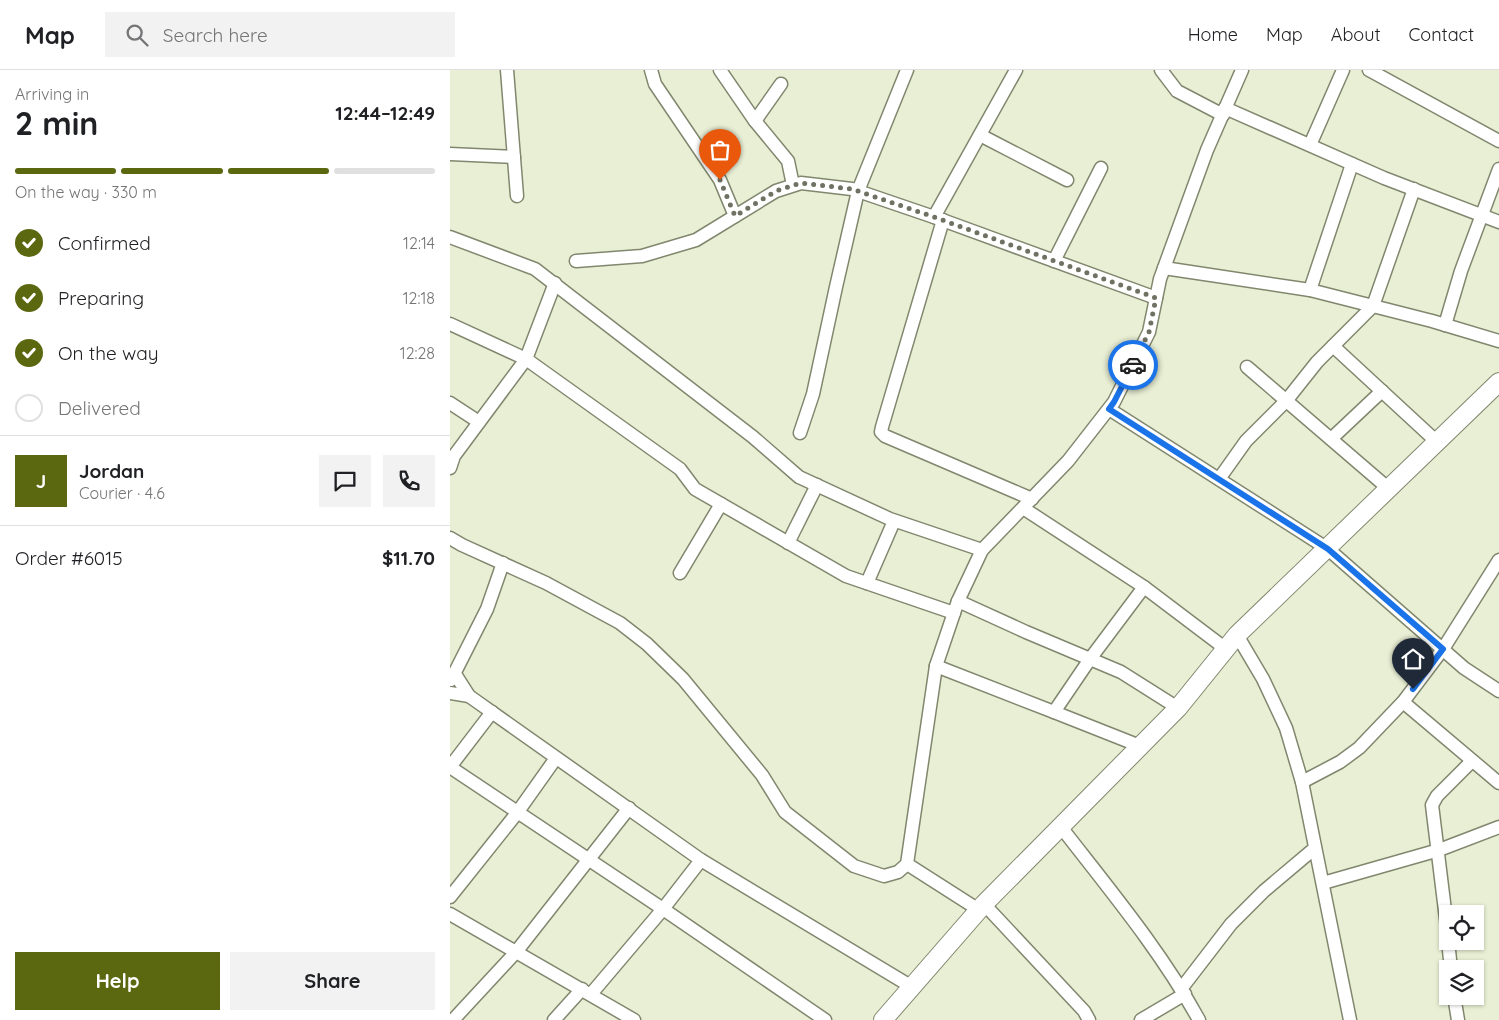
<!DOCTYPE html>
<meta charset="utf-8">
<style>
body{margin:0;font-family:Quicksand,sans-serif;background:#f2f2f2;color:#202124;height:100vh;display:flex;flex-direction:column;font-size:19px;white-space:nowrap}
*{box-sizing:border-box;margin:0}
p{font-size:16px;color:#757577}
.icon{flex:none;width:28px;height:28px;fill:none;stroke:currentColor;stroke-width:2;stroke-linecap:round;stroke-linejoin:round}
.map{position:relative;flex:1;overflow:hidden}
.side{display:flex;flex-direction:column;background:#fff;width:450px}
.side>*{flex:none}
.fabs{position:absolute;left:989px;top:835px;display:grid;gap:10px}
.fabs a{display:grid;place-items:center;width:45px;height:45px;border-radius:0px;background:#fff;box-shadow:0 1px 4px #0004;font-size:25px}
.pin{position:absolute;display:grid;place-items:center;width:42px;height:42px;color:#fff;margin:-51px -21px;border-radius:50% 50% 50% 0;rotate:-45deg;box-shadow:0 0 5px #0007}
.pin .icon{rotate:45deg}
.courier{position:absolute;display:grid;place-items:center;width:50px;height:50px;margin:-25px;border:4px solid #1a73e8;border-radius:50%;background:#fff;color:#222;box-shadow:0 1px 6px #0007}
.head em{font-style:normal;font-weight:800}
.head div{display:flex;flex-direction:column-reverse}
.head{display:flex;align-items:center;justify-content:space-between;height:85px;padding:0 15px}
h1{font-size:32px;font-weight:800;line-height:38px}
.bar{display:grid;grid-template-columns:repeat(4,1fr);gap:8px 5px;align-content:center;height:60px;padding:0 15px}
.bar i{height:6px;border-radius:4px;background:#e0e0e0}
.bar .on{background:#5b680f}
.bar p{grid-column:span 4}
.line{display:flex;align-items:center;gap:12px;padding:0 15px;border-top:1px solid #e0e0e0}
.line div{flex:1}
.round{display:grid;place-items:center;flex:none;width:52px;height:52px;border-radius:0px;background:#f2f2f2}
ol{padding:0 15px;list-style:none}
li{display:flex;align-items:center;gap:15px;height:55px}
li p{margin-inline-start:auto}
li .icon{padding:5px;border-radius:50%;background:#5b680f;color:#fff;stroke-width:4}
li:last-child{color:#757577}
li i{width:28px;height:28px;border:2px solid #e0e0e0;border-radius:50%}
.cta{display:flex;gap:10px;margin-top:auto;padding:10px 15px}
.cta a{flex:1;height:58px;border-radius:0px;background:#5b680f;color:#fff;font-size:20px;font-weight:800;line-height:58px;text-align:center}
.cta a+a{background:#f2f2f2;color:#202124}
header{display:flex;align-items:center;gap:30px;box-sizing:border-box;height:70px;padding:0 25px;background:#fff;border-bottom:1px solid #e0e0e0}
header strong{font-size:24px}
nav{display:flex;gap:28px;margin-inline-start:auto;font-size:18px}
.search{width:350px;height:45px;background:#f2f2f2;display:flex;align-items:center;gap:12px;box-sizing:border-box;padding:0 18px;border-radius:0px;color:#757577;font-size:19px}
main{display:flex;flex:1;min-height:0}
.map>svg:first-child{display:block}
</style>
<header>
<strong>Map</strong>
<div class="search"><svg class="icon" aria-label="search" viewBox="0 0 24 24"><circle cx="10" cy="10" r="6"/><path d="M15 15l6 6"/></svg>Search here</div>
<nav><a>Home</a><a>Map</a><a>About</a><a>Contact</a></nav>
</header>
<main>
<section class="side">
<div class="head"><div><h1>2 min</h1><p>Arriving in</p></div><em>12:44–12:49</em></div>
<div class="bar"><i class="on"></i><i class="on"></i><i class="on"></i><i></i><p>On the way · 330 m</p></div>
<ol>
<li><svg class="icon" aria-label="check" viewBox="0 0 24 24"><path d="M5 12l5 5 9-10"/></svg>Confirmed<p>12:14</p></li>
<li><svg class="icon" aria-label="check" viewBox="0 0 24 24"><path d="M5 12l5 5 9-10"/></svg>Preparing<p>12:18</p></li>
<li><svg class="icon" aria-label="check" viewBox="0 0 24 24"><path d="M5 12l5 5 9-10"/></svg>On the way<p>12:28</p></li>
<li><i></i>Delivered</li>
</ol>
<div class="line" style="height:90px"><b class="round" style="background:#5b680f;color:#fff">J</b><div><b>Jordan</b><p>Courier · 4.6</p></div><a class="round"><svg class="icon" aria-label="chat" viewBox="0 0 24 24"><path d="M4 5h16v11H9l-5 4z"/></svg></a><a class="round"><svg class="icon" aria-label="phone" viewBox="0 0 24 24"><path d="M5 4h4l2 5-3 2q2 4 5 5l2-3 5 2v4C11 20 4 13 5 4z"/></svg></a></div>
<div class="line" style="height:65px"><div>Order #6015</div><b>$11.70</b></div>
<div class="cta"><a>Help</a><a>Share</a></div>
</section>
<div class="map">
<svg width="1049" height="950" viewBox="0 0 1049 950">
<rect width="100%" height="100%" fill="#e8efd4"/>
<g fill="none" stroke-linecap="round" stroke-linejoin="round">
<defs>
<g id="street">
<polyline points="57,0 67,126"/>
<polyline points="201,0 205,14 270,110 285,146"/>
<polyline points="270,0 305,51 338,91 343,115"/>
<polyline points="711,0 727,21 773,45"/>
<polyline points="919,0 1049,71"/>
<polyline points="775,38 934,108 1049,152"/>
<polyline points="305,51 331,14"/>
<polyline points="530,65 617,110"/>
<polyline points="860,75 893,0"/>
<polyline points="0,84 64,87"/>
<polyline points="484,147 566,0"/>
<polyline points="493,150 432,357 431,362 435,366 582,429"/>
<polyline points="0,167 85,199 303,367 349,407 440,449 532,480"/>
<polyline points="126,191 192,186 246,170 326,121 351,113 402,119 484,147 706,228"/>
<polyline points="604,191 651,98"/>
<polyline points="714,198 860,220 982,251 1049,271"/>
<polyline points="860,220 902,94"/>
<polyline points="0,254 76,289 230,399 245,419 396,506 504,543"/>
<polyline points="995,255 1011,201 1049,99"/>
<polyline points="883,276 987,372"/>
<polyline points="797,297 939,419"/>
<polyline points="0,333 29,352"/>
<polyline points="659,339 878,479 1014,598 1049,621"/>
<polyline points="350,363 363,324 386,217 408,121 457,0"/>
<polyline points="881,369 932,321"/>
<polyline points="0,398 4,386 76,289 105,213"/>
<polyline points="769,409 796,371 836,331 867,292 923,236 964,119"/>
<polyline points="573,438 694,517 776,579"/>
<polyline points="0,468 12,475 96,513 170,553 197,574 233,609 312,705 335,742 404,796 434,806 448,802 457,794 486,596 508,531 532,480 618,391 664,332 699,262 710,209 757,80 792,0"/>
<polyline points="338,473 367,415"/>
<polyline points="230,503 271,434"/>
<polyline points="417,513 444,451"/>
<polyline points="508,531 576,562 671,602 728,638"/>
<polyline points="787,565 813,609 836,658 852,712 900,950"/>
<polyline points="486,596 604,642"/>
<polyline points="5,604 19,626 251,790 462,917"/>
<polyline points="1,610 37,539 53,493"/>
<polyline points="0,623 19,626"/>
<polyline points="953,632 1049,713"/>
<polyline points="690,676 604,642 640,589 694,517"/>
<polyline points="0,697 213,839 375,950"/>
<polyline points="0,697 42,642"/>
<polyline points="852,712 890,692 909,678 953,632 993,579 1049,490"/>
<path d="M 611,757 C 659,819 711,881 749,950"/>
<polyline points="457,794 529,840"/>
<polyline points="873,813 989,780 1049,757"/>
<polyline points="0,827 67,743 106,688"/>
<polyline points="534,834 634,941 639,950"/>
<polyline points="0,844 184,950"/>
<polyline points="998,865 982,735 987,726 1022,691"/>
<polyline points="998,871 1001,899"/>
<polyline points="731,919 781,854 814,821 865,778"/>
<polyline points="141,924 213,839 251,790"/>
<polyline points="1004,926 1008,950"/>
<polyline points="3,950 66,882 179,738"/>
<polyline points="104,950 132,919"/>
<polyline points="691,950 735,924"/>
</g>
<polyline id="secondary" points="433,950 534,834 728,638 787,565 1049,312"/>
</defs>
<!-- street casing -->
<use href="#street" stroke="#81876e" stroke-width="15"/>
<!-- secondary casing -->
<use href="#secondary" stroke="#81876e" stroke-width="20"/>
<!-- street -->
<use href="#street" stroke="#fff" stroke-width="12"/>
<!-- secondary -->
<use href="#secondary" stroke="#fff" stroke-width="18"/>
</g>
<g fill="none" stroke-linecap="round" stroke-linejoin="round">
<!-- done -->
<polyline stroke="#6e7262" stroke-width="5" stroke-dasharray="0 9" points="270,110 285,146 326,121 351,113 402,119 484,147 706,228 699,262 683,295"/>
<!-- route -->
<polyline stroke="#1a73e8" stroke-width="6" points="683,295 664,332 659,339 878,479 993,579 963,619"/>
</g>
</svg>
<div class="fabs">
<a><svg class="icon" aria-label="locate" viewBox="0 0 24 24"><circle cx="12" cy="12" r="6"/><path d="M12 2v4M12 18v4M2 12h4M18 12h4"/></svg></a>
<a><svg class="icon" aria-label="layers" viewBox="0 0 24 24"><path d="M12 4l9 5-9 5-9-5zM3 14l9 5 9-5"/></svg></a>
</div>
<div class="pin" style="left:270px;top:110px;background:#ea580c"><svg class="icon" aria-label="bag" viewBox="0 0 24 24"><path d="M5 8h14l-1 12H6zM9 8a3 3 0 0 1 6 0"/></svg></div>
<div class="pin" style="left:963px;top:619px;background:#1f2937"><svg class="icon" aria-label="home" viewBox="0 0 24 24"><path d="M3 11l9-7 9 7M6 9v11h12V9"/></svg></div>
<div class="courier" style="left:683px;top:295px"><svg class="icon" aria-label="car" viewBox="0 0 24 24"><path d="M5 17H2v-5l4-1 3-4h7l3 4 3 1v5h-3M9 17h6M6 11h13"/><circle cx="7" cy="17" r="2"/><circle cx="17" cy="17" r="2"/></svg></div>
</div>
</main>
